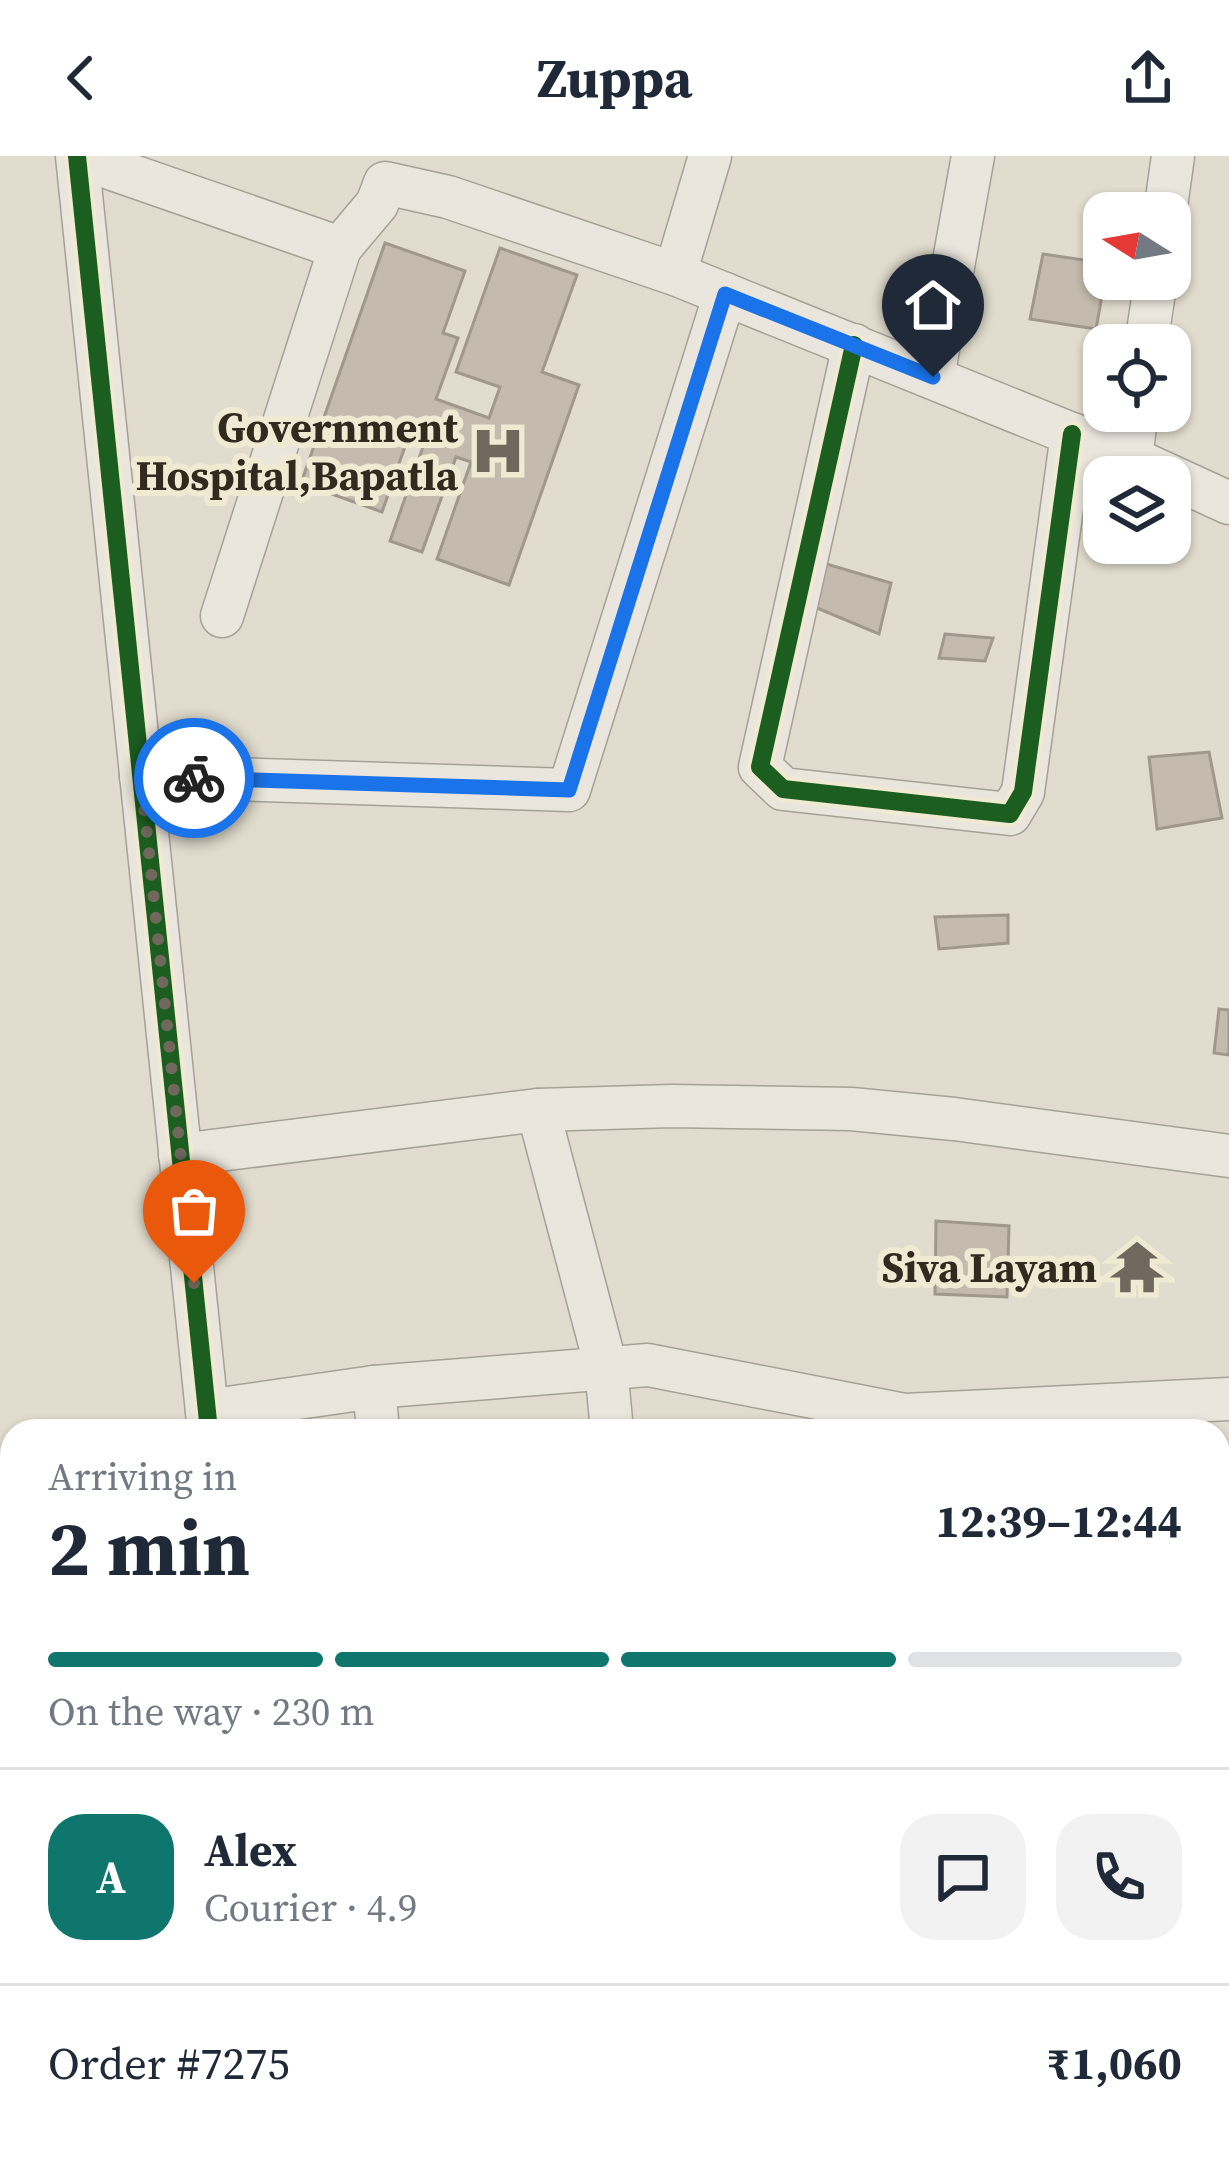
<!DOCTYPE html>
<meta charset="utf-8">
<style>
body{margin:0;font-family:"Source Serif 4",serif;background:#f2f2f3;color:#1f2937;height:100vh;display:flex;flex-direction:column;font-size:45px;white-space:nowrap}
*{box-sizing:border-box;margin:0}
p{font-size:39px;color:#747a83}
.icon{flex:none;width:66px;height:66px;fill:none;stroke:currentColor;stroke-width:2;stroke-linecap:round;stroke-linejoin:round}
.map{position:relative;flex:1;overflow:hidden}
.sheet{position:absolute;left:0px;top:1263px;width:1230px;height:747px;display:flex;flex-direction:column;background:#fff;border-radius:36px 36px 0 0;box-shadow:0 3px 9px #0004}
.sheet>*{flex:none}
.needle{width:78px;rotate:281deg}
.fabs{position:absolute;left:1083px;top:36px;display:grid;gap:24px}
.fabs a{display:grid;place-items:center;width:108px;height:108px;border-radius:24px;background:#fff;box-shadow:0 3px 9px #0004;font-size:60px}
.pin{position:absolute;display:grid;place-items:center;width:102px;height:102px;color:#fff;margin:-123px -51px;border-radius:50% 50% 50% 0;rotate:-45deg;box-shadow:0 0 12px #0007}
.pin .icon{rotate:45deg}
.courier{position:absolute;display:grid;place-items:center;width:120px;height:120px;margin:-60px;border:9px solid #1a73e8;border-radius:50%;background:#fff;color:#222;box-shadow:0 3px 15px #0007}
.overview em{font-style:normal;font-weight:700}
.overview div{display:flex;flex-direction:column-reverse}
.overview{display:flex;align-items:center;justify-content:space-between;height:204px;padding:0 48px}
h1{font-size:78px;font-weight:700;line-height:90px}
.bar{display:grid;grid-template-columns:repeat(4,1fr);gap:18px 12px;align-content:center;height:144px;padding:0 48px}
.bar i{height:15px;border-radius:9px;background:#e0e1e3}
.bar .selected{background:#0f766e}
.bar p{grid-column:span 4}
.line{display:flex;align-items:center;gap:30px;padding:0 48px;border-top:3px solid #e0e1e3}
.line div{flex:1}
.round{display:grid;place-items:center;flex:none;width:126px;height:126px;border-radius:36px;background:#f2f2f3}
header{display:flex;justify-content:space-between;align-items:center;height:156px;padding:0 48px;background:#fff;font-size:54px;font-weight:700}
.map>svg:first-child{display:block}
</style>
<header><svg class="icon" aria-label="back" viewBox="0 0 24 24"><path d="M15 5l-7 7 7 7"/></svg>Zuppa<svg class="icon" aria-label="share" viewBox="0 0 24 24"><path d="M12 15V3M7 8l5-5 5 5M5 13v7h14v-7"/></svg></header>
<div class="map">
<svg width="1229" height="2009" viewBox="0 0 1229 2009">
<rect width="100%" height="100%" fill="#e1dccd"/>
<!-- building -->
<g fill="#c4bbae" stroke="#a1988d" stroke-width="3">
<polygon points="385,87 465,115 443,177 458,182 436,243 489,262 500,231 456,216 500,92 577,119 542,216 579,229 509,429 437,403 471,306 456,301 422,396 390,385 424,288 408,282 382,356 301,327"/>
<polygon points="1043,98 1104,107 1105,123 1096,173 1030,163"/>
<polygon points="813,404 891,427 879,478 805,447"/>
<polygon points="945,478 993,482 985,505 939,502"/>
<polygon points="1209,596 1222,662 1157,673 1149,601"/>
<polygon points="1008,759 1008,787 939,793 935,761"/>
<polygon points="1219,853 1229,854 1229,899 1214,897"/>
<polygon points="936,1065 1009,1070 1007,1141 935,1138"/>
<polygon points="1069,1998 1118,1998 1117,2009 1067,2009"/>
</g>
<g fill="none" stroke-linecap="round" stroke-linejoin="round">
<defs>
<g id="minor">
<polyline points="77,0 209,1275"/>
<polyline points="710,0 675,118 1131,302 1229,347"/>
<polyline points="78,1 340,92 222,460"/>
<polyline points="1165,57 1173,0"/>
<polyline points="340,92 377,48 385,27 448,41 675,118"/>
<polyline points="854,189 760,611 783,633 1010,658 1023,636 1072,278"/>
<polyline points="1146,189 1156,123"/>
<polyline points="933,221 973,0"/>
<polyline points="1131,302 1137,255"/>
<polyline points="141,620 569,634 725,138"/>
<polyline points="538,954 606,1211 612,1275"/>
<polyline points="180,999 538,954 672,950 851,953 954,963 1229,1000"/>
<polyline points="374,1231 378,1275"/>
<polyline points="207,1255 374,1231 648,1209 905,1259 1229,1243"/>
<polyline points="1218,1813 1229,1783"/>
<polyline points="283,1998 284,2009"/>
<polyline points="680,1998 681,2009"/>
<polyline points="1147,2009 1151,1998"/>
</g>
</defs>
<!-- minor casing -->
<use href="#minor" stroke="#a6a196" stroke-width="45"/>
<!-- minor -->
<use href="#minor" stroke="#eae6dd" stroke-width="42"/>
<defs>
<g id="cycleway">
<polyline points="77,0 209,1275"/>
<polyline points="854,189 760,611 783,633 1010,658 1023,636 1072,278"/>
</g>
</defs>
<!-- cycleway casing -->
<use href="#cycleway" stroke="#f1ead3" stroke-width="26"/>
<!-- cycleway -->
<use href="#cycleway" stroke="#1b5e20" stroke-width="18"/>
</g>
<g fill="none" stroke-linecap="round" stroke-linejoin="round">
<!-- done -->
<polyline stroke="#70685c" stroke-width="12" stroke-dasharray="0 21.6" points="194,1127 141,620 194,622"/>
<!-- route -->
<polyline stroke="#1a73e8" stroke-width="15" points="194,622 569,634 725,138 933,221"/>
</g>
<!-- icons -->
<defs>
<symbol id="hospital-bare" viewBox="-9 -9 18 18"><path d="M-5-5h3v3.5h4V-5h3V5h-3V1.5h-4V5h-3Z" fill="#70685c" stroke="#f1ead3" stroke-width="2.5" paint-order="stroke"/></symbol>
<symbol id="temple-bare" viewBox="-9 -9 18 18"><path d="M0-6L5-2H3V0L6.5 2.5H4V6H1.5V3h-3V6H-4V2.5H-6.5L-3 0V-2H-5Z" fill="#70685c" stroke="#f1ead3" stroke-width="2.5" paint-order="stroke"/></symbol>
</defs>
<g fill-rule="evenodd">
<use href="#hospital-bare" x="460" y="257" width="76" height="76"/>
<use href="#temple-bare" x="1099" y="1073" width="76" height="76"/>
</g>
<g text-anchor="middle" stroke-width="12" stroke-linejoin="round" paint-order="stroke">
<!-- poi labels -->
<g font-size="42" font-weight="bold" fill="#332a1f" stroke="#f1ead3" text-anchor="end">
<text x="458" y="286">Government<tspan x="458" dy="48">Hospital,Bapatla</tspan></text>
<text x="1097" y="1126">Siva Layam</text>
</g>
</g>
</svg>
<div class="fabs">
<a><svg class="needle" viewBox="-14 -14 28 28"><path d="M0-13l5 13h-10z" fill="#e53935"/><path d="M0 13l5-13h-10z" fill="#747a83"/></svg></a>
<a><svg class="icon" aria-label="locate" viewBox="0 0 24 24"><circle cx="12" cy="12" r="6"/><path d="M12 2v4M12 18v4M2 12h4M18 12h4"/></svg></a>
<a><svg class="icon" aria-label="layers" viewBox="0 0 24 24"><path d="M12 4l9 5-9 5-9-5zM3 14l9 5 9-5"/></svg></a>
</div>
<div class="pin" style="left:194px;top:1127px;background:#ea580c"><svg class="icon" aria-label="bag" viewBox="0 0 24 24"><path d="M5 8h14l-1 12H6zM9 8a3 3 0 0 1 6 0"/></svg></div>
<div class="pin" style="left:933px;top:221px;background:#1f2937"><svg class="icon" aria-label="home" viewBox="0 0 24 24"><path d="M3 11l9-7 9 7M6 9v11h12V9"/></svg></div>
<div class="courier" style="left:194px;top:622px"><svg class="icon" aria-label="bike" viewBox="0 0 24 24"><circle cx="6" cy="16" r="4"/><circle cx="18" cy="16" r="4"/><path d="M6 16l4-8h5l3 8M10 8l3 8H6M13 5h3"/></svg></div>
<section class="sheet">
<div class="overview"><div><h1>2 min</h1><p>Arriving in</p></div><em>12:39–12:44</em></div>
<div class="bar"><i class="selected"></i><i class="selected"></i><i class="selected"></i><i></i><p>On the way · 230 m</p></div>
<div class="line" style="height:216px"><b class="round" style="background:#0f766e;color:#fff">A</b><div><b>Alex</b><p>Courier · 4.9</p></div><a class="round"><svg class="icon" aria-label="chat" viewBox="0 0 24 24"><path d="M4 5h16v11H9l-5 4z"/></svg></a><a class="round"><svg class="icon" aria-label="phone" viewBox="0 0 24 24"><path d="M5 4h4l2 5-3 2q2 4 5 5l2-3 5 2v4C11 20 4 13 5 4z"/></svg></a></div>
<div class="line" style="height:156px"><div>Order #7275</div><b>₹1,060</b></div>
</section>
</div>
